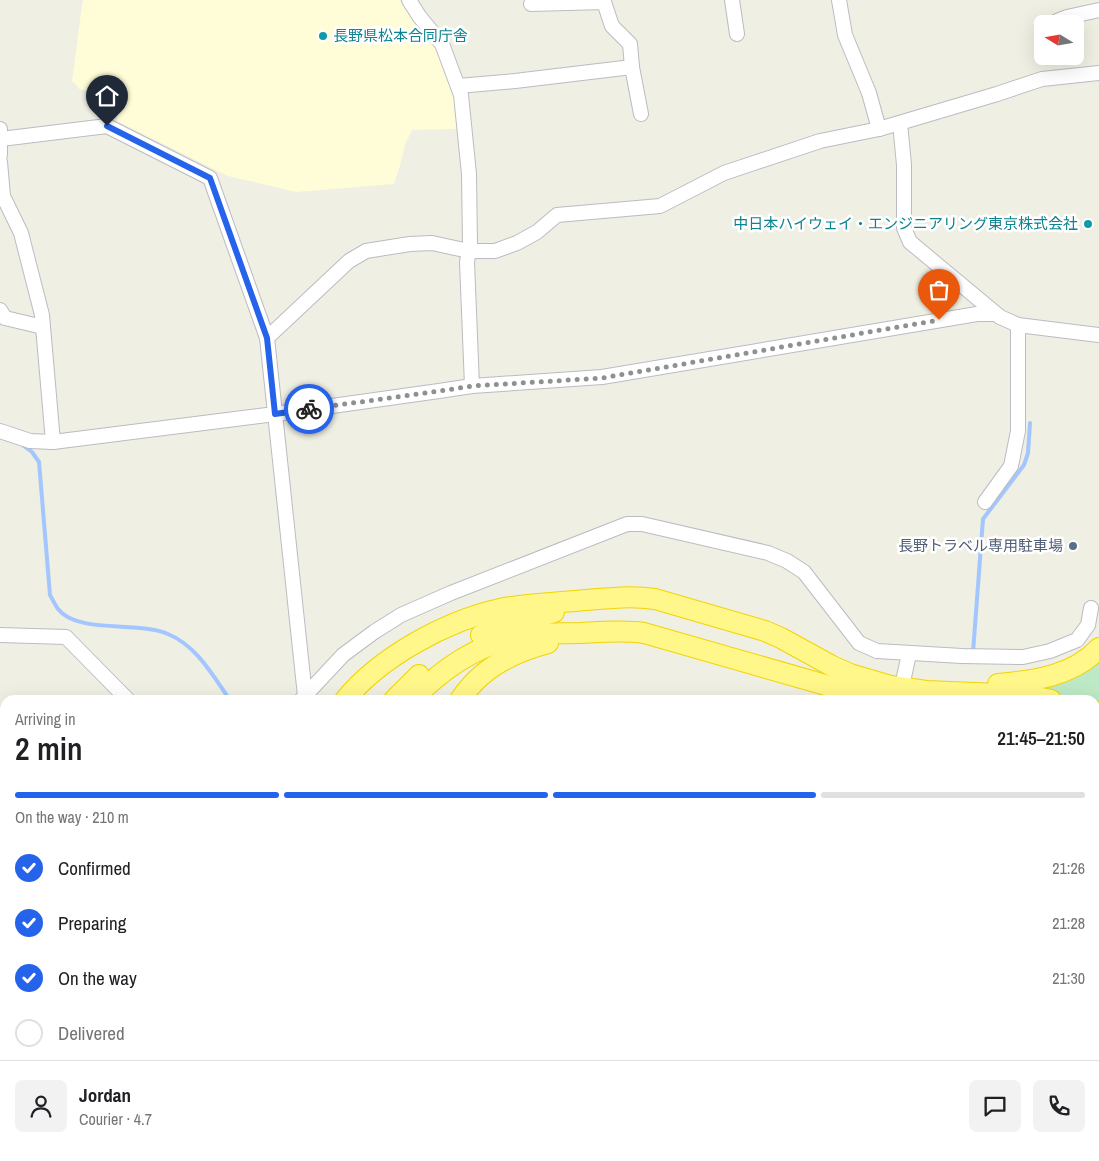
<!DOCTYPE html>
<meta charset="utf-8">
<style>
body{margin:0;font-family:"Archivo Narrow","Noto Sans JP",sans-serif;background:#f2f2f2;color:#202124;height:100vh;display:flex;flex-direction:column;font-size:19px;white-space:nowrap}
*{box-sizing:border-box;margin:0}
p{font-size:16px;color:#757577}
.icon{flex:none;width:28px;height:28px;fill:none;stroke:currentColor;stroke-width:2;stroke-linecap:round;stroke-linejoin:round}
.map{position:relative;flex:1;overflow:hidden}
.details{position:absolute;left:0px;top:695px;width:1100px;height:466px;display:flex;flex-direction:column;background:#fff;border-radius:15px 15px 0 0;box-shadow:0 5px 20px #0002}
.details>*{flex:none}
.needle{width:32px;rotate:281deg}
.tools{position:absolute;left:1034px;top:15px;display:grid;gap:10px}
.tools a{display:grid;place-items:center;width:50px;height:50px;border-radius:8px;background:#fff;box-shadow:0 5px 20px #0002;font-size:25px}
.pin{position:absolute;display:grid;place-items:center;width:42px;height:42px;color:#fff;margin:-51px -21px;border-radius:50% 50% 50% 0;rotate:-45deg;box-shadow:0 0 5px #0007}
.pin .icon{rotate:45deg}
.courier{position:absolute;display:grid;place-items:center;width:50px;height:50px;margin:-25px;border:4px solid #2563eb;border-radius:50%;background:#fff;color:#222;box-shadow:0 1px 6px #0007}
.summary em{font-style:normal;font-weight:600}
.summary div{display:flex;flex-direction:column-reverse}
.summary{display:flex;align-items:center;justify-content:space-between;height:85px;padding:0 15px}
h1{font-size:32px;font-weight:600;line-height:38px}
.bar{display:grid;grid-template-columns:repeat(4,1fr);gap:8px 5px;align-content:center;height:60px;padding:0 15px}
.bar i{height:6px;border-radius:4px;background:#e0e0e0}
.bar .active{background:#2563eb}
.bar p{grid-column:span 4}
.line{display:flex;align-items:center;gap:12px;padding:0 15px;border-top:1px solid #e0e0e0}
.line div{flex:1}
.round{display:grid;place-items:center;flex:none;width:52px;height:52px;border-radius:8px;background:#f2f2f2}
ol{padding:0 15px;list-style:none}
li{display:flex;align-items:center;gap:15px;height:55px}
li p{margin-inline-start:auto}
li .icon{padding:5px;border-radius:50%;background:#2563eb;color:#fff;stroke-width:4}
li:last-child{color:#757577}
li i{width:28px;height:28px;border:2px solid #e0e0e0;border-radius:50%}
.map>svg:first-child{display:block}
</style>
<div class="map">
<svg width="1099" height="1161" viewBox="0 0 1099 1161">
<rect width="100%" height="100%" fill="#efefe3"/>
<!-- commercial -->
<polygon fill="#fffdd8" points="83,0 399,0 428,37 439,55 454,93 459,125 456,129 412,130 405,145 401,162 394,184 296,192 228,176 117,121 118,96 79,89 75,83 72,82 81,13"/>
<!-- grass -->
<polygon fill="#bde9c6" points="1099,657 1099,706 1095,704 1095,700 1080,700 1046,693 1046,682"/>
<g fill="none" stroke-linecap="round" stroke-linejoin="round">
<!-- stream -->
<g stroke="#a3c6ff" stroke-width="4">
<path d="M 21,444 L 32,452 L 39,462 L 50,595 C 53,600 55,605 58,609 C 77,634 139,621 168,634 C 197,646 213,676 230,700"/>
<polyline points="973,652 983,519 1024,465 1028,453 1030,423"/>
<polyline points="346,1156 347,1161"/>
</g>
<defs>
<g id="minor">
<polyline points="409,0 419,16 442,44 461,95 469,174 470,245 467,262 472,386"/>
<polyline points="732,0 737,34"/>
<polyline points="839,0 845,35 869,93 879,129"/>
<polyline points="531,4 604,2 612,26 630,44 632,67 641,114"/>
<polyline points="1057,21 1067,17 1099,10"/>
<polyline points="458,86 515,81 632,67"/>
<polyline points="900,123 904,165 904,228 910,242 1000,317 1018,325 1099,335"/>
<polyline points="0,129 0,155"/>
<polyline points="1,139 107,126 210,178 267,338 305,696"/>
<polyline points="0,162 3,196 21,233 42,315 53,442"/>
<polyline points="0,310 5,318 43,327"/>
<polyline points="267,338 349,261 366,251 410,244 432,243 469,251 495,251 517,243 537,232 557,215 660,206 724,173 820,141 879,129 997,94 1042,79 1099,73"/>
<polyline points="0,431 30,441 53,442 275,414 439,391 472,386 602,377 977,314 996,314"/>
<polyline points="985,502 1011,466 1018,431 1018,325"/>
<polyline points="0,635 66,637 128,700"/>
<polyline points="904,677 909,654"/>
<polyline points="301,700 343,655 374,632 401,615 451,593 627,524 642,524 768,553 787,561 804,572 859,643 877,651 962,656 1023,657 1050,651 1077,640 1088,625 1091,608"/>
<polyline points="0,738 5,751"/>
<polyline points="0,830 5,831"/>
<polyline points="0,941 5,941"/>
<polyline points="1095,1028 1099,1034"/>
<polyline points="1095,1100 1099,1097"/>
<polyline points="158,1156 159,1161"/>
<polyline points="490,1156 490,1161"/>
<polyline points="704,1156 704,1161"/>
<polyline points="237,1161 259,1156"/>
<polyline points="836,1161 836,1156"/>
<polyline points="1052,1161 1055,1156"/>
</g>
<g id="highway">
<polyline points="481,635 507,625 554,612"/>
<path d="M 998,684 C 1034,681 1073,676 1099,648"/>
<path d="M 345,700 C 380,657 446,621 500,609 C 524,604 550,603 575,601 C 602,599 627,595 655,599 L 765,631 L 781,638 L 832,666 L 850,674 L 891,686 L 926,691 L 1027,695 L 1051,700"/>
<polyline points="394,700 419,675"/>
<path d="M 412,700 C 440,671 475,646 515,638 C 536,633 558,633 580,633 C 601,632 623,630 644,633 L 878,700"/>
<path d="M 460,700 C 480,669 513,652 548,643"/>
<polyline points="1095,712 1099,714"/>
<polyline points="1095,746 1099,745"/>
<polyline points="1095,836 1099,843"/>
<polyline points="0,865 5,865"/>
<polyline points="0,879 5,879"/>
<polyline points="0,901 5,901"/>
<polyline points="1095,956 1099,957"/>
<polyline points="1095,978 1099,979"/>
</g>
</defs>
<!-- minor casing -->
<use href="#minor" stroke="#bbbcc3" stroke-width="16"/>
<!-- highway casing -->
<use href="#highway" stroke="#f2d400" stroke-width="22"/>
<!-- minor -->
<use href="#minor" stroke="#fff" stroke-width="14"/>
<!-- highway -->
<use href="#highway" stroke="#fff78a" stroke-width="20"/>
</g>
<g fill="none" stroke-linecap="round" stroke-linejoin="round">
<!-- done -->
<polyline stroke="#8f9191" stroke-width="5" stroke-dasharray="0 9" points="309,409 440,391 472,386 602,378 939,320"/>
<!-- route -->
<polyline stroke="#2563eb" stroke-width="6" points="107,126 210,178 267,338 275,414 309,409"/>
</g>
<!-- markers -->
<g fill="#0f9aa8" stroke="#fff" stroke-width="2">
<circle cx="323" cy="36" r="5"/>
<circle cx="1088" cy="224" r="5"/>
</g>
<circle fill="#5c6f8a" stroke="#fff" stroke-width="2" cx="1073" cy="546" r="5"/>
<g text-anchor="middle" stroke-width="5" stroke-linejoin="round" paint-order="stroke">
<!-- culture labels -->
<g font-size="15" fill="#0d838f" stroke="#fff" text-anchor="start">
<text x="333" y="41">長野県松本合同庁舎</text>
<text x="1078" y="229" text-anchor="end">中日本ハイウェイ・エンジニアリング東京株式会社</text>
</g>
<!-- service labels -->
<g font-size="15" fill="#4e5e75" stroke="#fff" text-anchor="end">
<text x="1063" y="551">長野トラベル専用駐車場</text>
</g>
</g>
</svg>
<div class="tools">
<a><svg class="needle" viewBox="-14 -14 28 28"><path d="M0-13l5 13h-10z" fill="#e53935"/><path d="M0 13l5-13h-10z" fill="#757577"/></svg></a>
</div>
<div class="pin" style="left:939px;top:320px;background:#ea580c"><svg class="icon" aria-label="bag" viewBox="0 0 24 24"><path d="M5 8h14l-1 12H6zM9 8a3 3 0 0 1 6 0"/></svg></div>
<div class="pin" style="left:107px;top:126px;background:#1f2937"><svg class="icon" aria-label="home" viewBox="0 0 24 24"><path d="M3 11l9-7 9 7M6 9v11h12V9"/></svg></div>
<div class="courier" style="left:309px;top:409px"><svg class="icon" aria-label="bike" viewBox="0 0 24 24"><circle cx="6" cy="16" r="4"/><circle cx="18" cy="16" r="4"/><path d="M6 16l4-8h5l3 8M10 8l3 8H6M13 5h3"/></svg></div>
<section class="details">
<div class="summary"><div><h1>2 min</h1><p>Arriving in</p></div><em>21:45–21:50</em></div>
<div class="bar"><i class="active"></i><i class="active"></i><i class="active"></i><i></i><p>On the way · 210 m</p></div>
<ol>
<li><svg class="icon" aria-label="check" viewBox="0 0 24 24"><path d="M5 12l5 5 9-10"/></svg>Confirmed<p>21:26</p></li>
<li><svg class="icon" aria-label="check" viewBox="0 0 24 24"><path d="M5 12l5 5 9-10"/></svg>Preparing<p>21:28</p></li>
<li><svg class="icon" aria-label="check" viewBox="0 0 24 24"><path d="M5 12l5 5 9-10"/></svg>On the way<p>21:30</p></li>
<li><i></i>Delivered</li>
</ol>
<div class="line" style="height:90px"><a class="round"><svg class="icon" aria-label="person" viewBox="0 0 24 24"><circle cx="12" cy="8" r="4"/><path d="M4 21q1-7 8-7t8 7"/></svg></a><div><b>Jordan</b><p>Courier · 4.7</p></div><a class="round"><svg class="icon" aria-label="chat" viewBox="0 0 24 24"><path d="M4 5h16v11H9l-5 4z"/></svg></a><a class="round"><svg class="icon" aria-label="phone" viewBox="0 0 24 24"><path d="M5 4h4l2 5-3 2q2 4 5 5l2-3 5 2v4C11 20 4 13 5 4z"/></svg></a></div>
</section>
</div>
